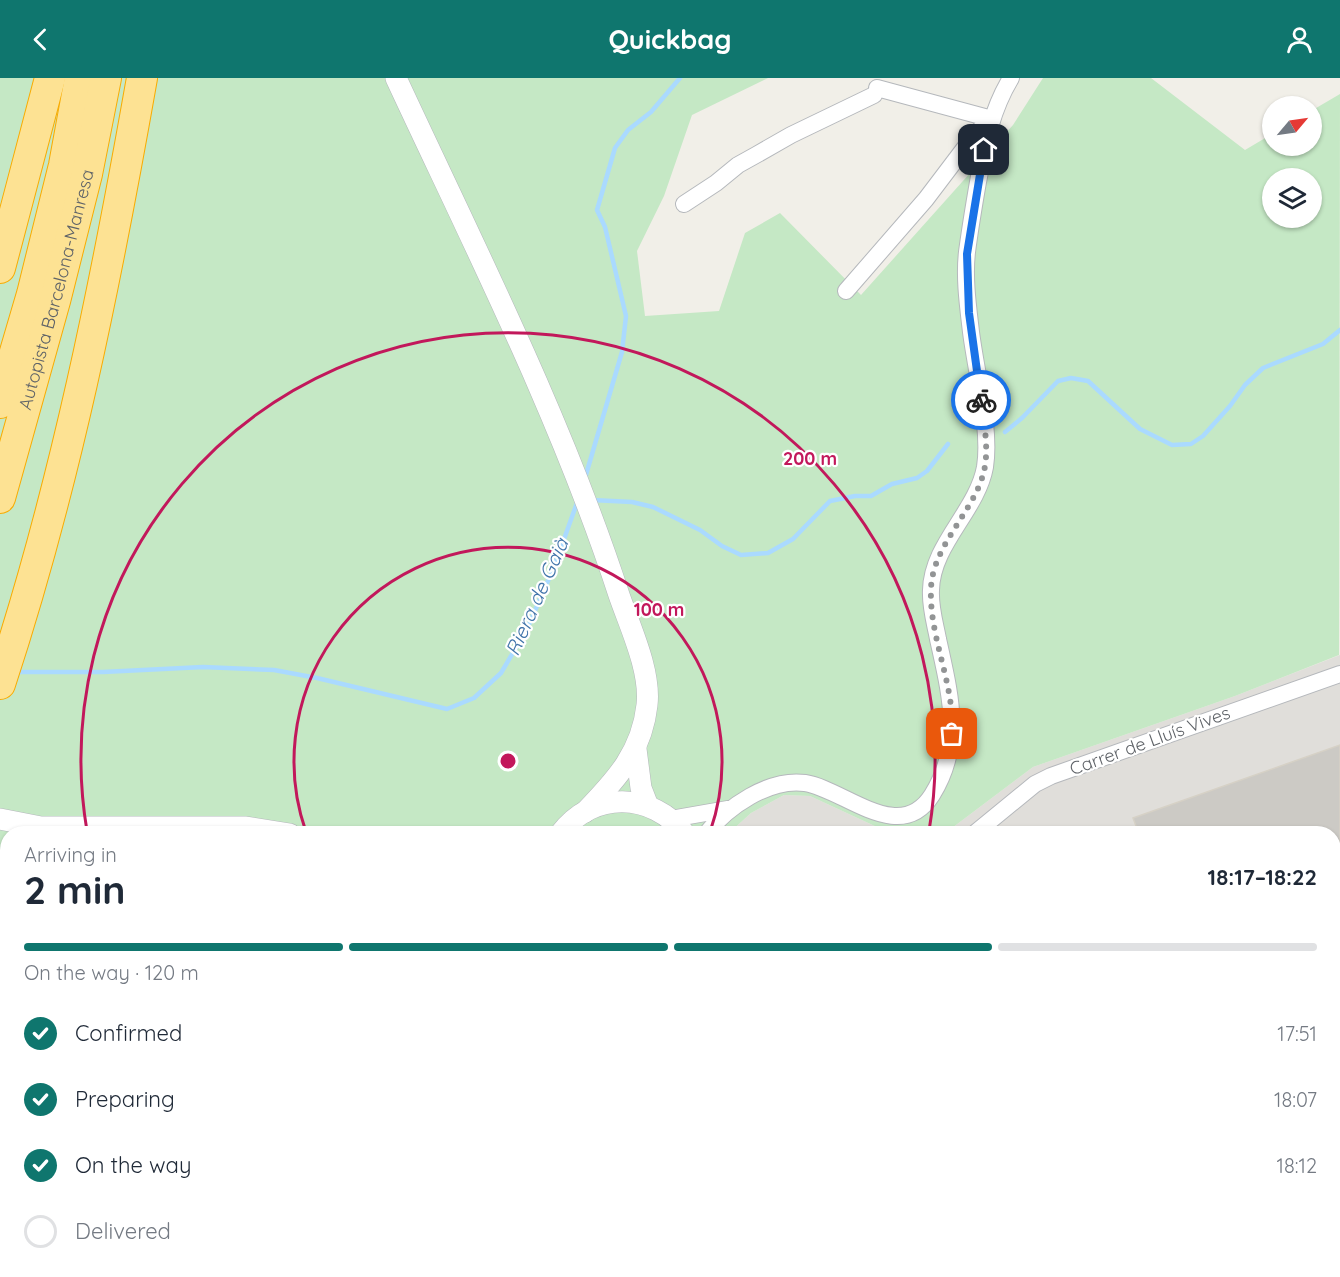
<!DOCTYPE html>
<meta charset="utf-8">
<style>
body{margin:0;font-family:Quicksand,sans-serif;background:#f2f2f3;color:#1f2937;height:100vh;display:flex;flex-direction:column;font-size:22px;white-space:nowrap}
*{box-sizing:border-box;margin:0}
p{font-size:20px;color:#747a83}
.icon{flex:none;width:33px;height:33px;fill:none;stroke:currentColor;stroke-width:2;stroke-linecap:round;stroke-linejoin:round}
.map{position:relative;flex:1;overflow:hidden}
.details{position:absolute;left:0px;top:748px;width:1341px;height:452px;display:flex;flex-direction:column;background:#fff;border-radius:24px 24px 0 0;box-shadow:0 2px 4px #0004}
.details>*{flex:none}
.needle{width:39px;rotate:61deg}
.buttons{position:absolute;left:1262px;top:18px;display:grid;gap:12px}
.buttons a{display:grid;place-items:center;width:60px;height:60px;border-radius:50%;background:#fff;box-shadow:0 2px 4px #0004;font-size:30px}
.pin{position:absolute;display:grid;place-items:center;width:51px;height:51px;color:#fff;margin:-26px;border-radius:12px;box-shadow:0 3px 9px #0006}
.courier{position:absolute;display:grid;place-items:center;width:60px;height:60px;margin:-30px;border:4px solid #1a73e8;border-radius:50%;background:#fff;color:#222;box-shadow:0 2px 8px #0007}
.headline em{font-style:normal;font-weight:700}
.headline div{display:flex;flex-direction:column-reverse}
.headline{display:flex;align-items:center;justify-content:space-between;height:102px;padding:0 24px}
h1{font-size:39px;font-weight:700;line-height:45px}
.bar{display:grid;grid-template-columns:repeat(4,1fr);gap:9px 6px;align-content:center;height:72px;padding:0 24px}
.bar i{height:8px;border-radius:4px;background:#e0e1e3}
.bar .selected{background:#0f766e}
.bar p{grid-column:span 4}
ol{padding:0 24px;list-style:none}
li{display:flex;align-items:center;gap:18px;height:66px}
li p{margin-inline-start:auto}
li .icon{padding:6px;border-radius:50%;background:#0f766e;color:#fff;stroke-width:4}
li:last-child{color:#747a83}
li i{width:33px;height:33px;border:3px solid #e0e1e3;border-radius:50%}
header{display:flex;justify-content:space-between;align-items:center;height:78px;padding:0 24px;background:#0f766e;color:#fff;font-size:27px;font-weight:700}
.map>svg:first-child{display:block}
</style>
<header><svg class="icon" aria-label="back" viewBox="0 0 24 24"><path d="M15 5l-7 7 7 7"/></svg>Quickbag<svg class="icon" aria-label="person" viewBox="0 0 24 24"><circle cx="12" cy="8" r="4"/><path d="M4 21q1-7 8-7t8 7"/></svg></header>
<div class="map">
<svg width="1340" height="1199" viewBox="0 0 1340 1199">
<rect width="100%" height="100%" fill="#f1efe8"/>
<!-- industrial -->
<g fill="#e0deda">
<polygon points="1340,577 1340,1199 902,1199 886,1193 1334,1192 1334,756 944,756 1033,689 1235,618"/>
<polygon points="784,717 810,718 892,756 728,756 751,735"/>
</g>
<!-- green -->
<path fill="#c5e8c5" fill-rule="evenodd" d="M 0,0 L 768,0 L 692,37 L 664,118 L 637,173 L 645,238 L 719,233 L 745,155 L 780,135 L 861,217 L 1013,47 L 1043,0 L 1151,0 L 1245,72 L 1272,56 L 1272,68 L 1311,68 L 1311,33 L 1340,16 L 1339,577 L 1235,618 L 1033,689 L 944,756 L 892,756 L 810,718 L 784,717 L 751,735 L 728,756 L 8,756 L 7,765 L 5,765 L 8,795 L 8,1192 L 886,1192 L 902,1199 L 0,1199 ZM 1272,100 L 1311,100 L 1311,140 L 1272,140 Z"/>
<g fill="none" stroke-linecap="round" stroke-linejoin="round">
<!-- stream -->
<g stroke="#aadaff" stroke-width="4.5">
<polyline points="1005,354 1022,340 1058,303 1071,300 1088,303 1140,351 1172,367 1191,366 1203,358 1230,328 1245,307 1263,290 1323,266 1340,252"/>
<polyline points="585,400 622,274 626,238 605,149 597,132 615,70 628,52 651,34 680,0"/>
<polyline points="592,422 632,424 653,429 700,452 722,468 741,477 768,475 793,461 830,423 855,418 871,418 892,406 917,400 927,393 948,366"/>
<polyline points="14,594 103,594 203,589 274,592 317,600 447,631 474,620 501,595 527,551 554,489 578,422"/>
</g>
</g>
<!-- building -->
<g fill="#cccac5" stroke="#d6d1c6" stroke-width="1.5">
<polygon points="1340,667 1340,816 1334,818 1334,756 1139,756 1133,740"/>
<polygon points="1340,930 1340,1002 1334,946 1334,932"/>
<polygon points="1334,1135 1340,1138 1340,1169 1334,1184"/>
<polygon points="1258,1192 1329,1192 1326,1199 1255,1199"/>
</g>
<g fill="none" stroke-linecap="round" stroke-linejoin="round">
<defs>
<g id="minor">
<polyline points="877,10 992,41"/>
<polyline points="684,126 716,105 738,87 756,77 791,57 874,17"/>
<polyline points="846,213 926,121 976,55 991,41"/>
<polyline points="671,741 728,731"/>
<path d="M 706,756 C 727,729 769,700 805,705 C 844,711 900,768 932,717 C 964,666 950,616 938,561 C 935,545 930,529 931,512 C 932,466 977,433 985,389 C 991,351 976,294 971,254 C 968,228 964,200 967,174 C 970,151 974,127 978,104 C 985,67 991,33 1011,0"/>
<polyline points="974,756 1035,706 1051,698 1340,596"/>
<polyline points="1334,890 1340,888"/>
<polyline points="1334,1084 1340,1088"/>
<polyline points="955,1192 972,1199"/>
</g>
<g id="tertiary">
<path d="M 396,0 C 475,170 561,339 619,517 C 630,549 651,593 647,627 C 642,674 616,702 585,734"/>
<polyline points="636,671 641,710 648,728"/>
<polyline points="0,741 41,749 246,749 290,756"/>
<path d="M 560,756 C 593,712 652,714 685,756"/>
<polyline points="737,1192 737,1199"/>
</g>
<g id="motorway">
<polyline points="0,190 50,0"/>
<polyline points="0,325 32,216 64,87 80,0"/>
<path id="s1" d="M 0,420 L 55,223 L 87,96 L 106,0"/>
<path d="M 0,606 C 65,409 106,204 142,0"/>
<polyline points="0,984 8,996"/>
<polyline points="0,1069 8,1074"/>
<polyline points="533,1192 583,1199"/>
<polyline points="141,1199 204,1192"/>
</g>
</defs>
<!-- minor casing -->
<use href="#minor" stroke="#b5b8bc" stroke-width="18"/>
<!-- tertiary casing -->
<use href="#tertiary" stroke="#b5b8bc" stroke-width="22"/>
<!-- motorway casing -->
<use href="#motorway" stroke="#f9ab00" stroke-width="32"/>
<!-- minor -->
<use href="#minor" stroke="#fff" stroke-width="16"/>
<!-- tertiary -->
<use href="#tertiary" stroke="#fff" stroke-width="21"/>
<!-- motorway -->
<use href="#motorway" stroke="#fde293" stroke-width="30"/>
</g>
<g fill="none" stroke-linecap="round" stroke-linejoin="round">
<!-- done -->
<path stroke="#929495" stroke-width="6" stroke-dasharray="0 10.8" d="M 952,656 C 955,606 929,560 931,511 C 932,471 968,439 981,403 C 991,377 984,348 981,322"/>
<!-- route -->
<polyline stroke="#1a73e8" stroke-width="8" points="981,322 969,235 967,176 984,72"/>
</g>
<!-- distance rings -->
<g fill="none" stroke="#c2185b" stroke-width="3">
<path d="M306 754A214 214 0 1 1 710 754"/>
<path d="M87 753A427 427 0 1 1 929 753"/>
</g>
<g text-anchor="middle" stroke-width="4.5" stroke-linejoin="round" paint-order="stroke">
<!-- street labels -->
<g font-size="18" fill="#5f6368" stroke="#fff">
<text dy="6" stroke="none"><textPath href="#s1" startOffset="216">Autopista Barcelona-Manresa</textPath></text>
<text transform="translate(1150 663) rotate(-20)" y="6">Carrer de Lluís Vives</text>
</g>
<!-- water labels -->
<g font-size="20" font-style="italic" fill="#4174aa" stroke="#fff">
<text transform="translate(537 519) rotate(-66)" y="7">Riera de Gaià</text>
</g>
</g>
<circle cx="508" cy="683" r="9" fill="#c2185b" stroke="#fff" stroke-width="3"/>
<g font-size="18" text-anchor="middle" font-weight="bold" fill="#c2185b" stroke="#fff" stroke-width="4.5" stroke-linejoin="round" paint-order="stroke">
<text x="810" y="387">200 m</text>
<text x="659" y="538">100 m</text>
</g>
</svg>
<div class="buttons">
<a><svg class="needle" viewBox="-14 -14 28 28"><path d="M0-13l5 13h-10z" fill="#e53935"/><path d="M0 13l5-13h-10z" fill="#747a83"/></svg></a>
<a><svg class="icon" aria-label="layers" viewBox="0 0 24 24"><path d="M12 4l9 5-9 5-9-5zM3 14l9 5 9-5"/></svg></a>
</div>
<div class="pin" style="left:952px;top:656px;background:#ea580c"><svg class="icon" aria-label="bag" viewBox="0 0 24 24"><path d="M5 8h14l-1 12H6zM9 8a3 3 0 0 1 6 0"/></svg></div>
<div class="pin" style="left:984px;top:72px;background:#1f2937"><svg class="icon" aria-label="home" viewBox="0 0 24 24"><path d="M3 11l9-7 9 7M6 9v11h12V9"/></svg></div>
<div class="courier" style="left:981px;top:322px"><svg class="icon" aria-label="bike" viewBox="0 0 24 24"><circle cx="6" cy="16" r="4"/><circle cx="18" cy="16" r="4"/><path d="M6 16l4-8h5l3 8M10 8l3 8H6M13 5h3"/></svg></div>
<section class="details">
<div class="headline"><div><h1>2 min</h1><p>Arriving in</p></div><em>18:17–18:22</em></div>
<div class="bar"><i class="selected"></i><i class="selected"></i><i class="selected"></i><i></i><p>On the way · 120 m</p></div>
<ol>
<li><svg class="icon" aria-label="check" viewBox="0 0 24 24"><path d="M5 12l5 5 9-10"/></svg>Confirmed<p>17:51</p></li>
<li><svg class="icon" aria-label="check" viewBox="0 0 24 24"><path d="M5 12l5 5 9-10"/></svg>Preparing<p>18:07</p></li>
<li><svg class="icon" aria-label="check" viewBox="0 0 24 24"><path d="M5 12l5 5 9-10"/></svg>On the way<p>18:12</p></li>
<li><i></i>Delivered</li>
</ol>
</section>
</div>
